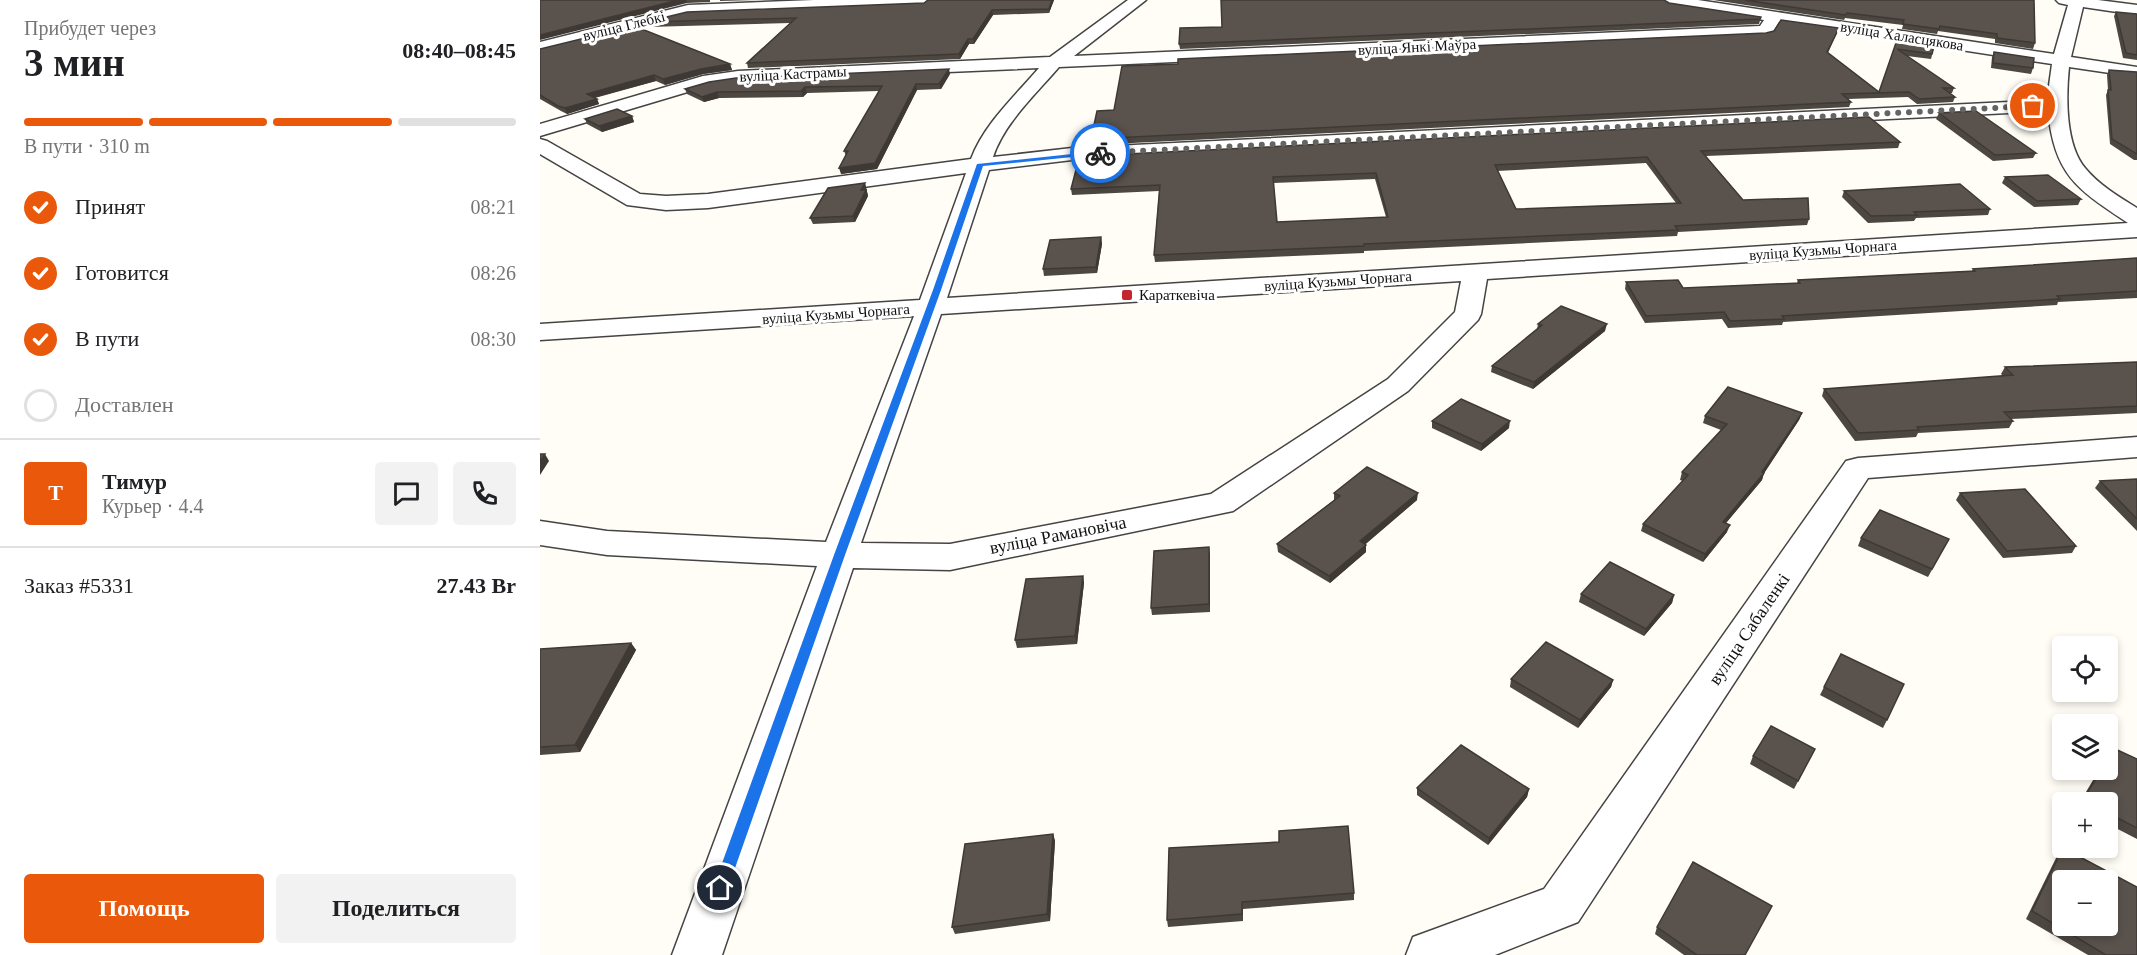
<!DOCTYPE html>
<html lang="ru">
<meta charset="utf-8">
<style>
body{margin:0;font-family:Georgia,serif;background:#f2f2f2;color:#202124;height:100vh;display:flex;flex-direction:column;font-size:22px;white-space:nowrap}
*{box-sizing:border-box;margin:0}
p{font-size:20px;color:#757577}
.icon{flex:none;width:33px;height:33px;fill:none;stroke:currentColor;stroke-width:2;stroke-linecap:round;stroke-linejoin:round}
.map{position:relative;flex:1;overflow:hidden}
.sheet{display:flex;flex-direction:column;background:#fff;width:540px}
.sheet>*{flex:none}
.buttons{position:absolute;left:1512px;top:636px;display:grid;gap:12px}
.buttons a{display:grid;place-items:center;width:66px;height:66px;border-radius:6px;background:#fff;box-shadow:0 3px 9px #0003;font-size:30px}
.pin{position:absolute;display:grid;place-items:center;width:51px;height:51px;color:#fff;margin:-26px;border:3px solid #fff;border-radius:50%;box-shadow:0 2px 6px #0007}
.courier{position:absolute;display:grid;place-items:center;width:60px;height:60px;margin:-30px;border:4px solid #1a73e8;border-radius:50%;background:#fff;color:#222;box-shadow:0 2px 8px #0007}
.summary em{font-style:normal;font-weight:700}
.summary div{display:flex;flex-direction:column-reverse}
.summary{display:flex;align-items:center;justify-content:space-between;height:102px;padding:0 24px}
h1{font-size:39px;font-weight:700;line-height:45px}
.bar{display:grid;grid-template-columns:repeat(4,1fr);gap:9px 6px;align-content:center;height:72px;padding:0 24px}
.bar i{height:8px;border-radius:4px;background:#e0e0e0}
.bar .selected{background:#ea580c}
.bar p{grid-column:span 4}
.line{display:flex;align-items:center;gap:15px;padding:0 24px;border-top:2px solid #e0e0e0}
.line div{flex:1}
.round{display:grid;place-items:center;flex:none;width:63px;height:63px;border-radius:6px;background:#f2f2f2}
ol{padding:0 24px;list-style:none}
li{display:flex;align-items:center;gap:18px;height:66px}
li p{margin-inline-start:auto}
li .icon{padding:6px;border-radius:50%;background:#ea580c;color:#fff;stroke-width:4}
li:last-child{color:#757577}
li i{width:33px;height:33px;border:3px solid #e0e0e0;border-radius:50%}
.action{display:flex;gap:12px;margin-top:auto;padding:12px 24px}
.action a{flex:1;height:69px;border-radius:6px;background:#ea580c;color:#fff;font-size:24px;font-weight:700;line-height:69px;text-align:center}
.action a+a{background:#f2f2f2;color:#202124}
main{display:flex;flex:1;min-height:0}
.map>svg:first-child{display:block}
</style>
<main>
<section class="sheet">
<div class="summary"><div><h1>3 мин</h1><p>Прибудет через</p></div><em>08:40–08:45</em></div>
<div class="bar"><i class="selected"></i><i class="selected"></i><i class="selected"></i><i></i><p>В пути · 310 m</p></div>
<ol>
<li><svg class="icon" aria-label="check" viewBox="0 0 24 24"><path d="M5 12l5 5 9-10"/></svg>Принят<p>08:21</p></li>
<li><svg class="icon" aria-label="check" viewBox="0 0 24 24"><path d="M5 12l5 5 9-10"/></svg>Готовится<p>08:26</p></li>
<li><svg class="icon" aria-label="check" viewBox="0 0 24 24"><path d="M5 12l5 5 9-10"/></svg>В пути<p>08:30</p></li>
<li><i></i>Доставлен</li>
</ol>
<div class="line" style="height:108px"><b class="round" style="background:#ea580c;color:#fff">Т</b><div><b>Тимур</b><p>Курьер · 4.4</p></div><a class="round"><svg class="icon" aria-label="chat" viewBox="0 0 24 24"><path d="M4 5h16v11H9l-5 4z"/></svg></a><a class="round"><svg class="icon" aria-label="phone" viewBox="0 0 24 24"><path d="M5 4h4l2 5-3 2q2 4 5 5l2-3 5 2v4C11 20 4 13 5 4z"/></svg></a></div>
<div class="line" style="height:78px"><div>Заказ #5331</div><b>27.43 Br</b></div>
<div class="action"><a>Помощь</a><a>Поделиться</a></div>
</section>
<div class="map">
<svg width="1597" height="955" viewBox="0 0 1597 955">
<rect width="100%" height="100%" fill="#fffdf5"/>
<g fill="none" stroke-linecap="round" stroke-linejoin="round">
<defs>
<g id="minor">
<polygon points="274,0 393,0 385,5 148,15 0,52 0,42 148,5"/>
<path d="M 588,0 L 606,0 L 534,56 L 1220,26 L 1224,20 L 1128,5 L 1120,0 L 1158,0 L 1514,54 L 1528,5 L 1519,3 L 1516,0 L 1558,0 L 1597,5 L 1597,15 L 1543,7 L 1531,57 L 1597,67 L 1597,77 L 1529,67 C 1526,96 1525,144 1545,168 C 1559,185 1579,197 1597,208 L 1597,237 L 947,279 L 941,314 L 938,320 L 868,391 L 693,511 L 410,570 L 313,568 L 182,955 L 132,955 L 277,566 L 67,555 L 0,545 L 0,521 L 67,531 L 286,542 L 374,316 L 0,340 L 0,324 L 380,300 L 426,173 L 168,208 L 126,210 L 87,205 L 0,154 L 0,139 L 7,141 L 100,194 L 126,196 L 168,194 L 431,159 C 444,124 475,96 499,68 L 198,81 L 171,85 L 0,136 L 0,124 L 163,76 L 198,71 L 510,57 ZM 1239,22 L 1512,64 L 1507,100 L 532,148 L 453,157 C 464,123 496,94 519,67 L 1225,36 L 1231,35 ZM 1508,111 C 1515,176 1537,189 1588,223 L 407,298 L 449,170 L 532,160 ZM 921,281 L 915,312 L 848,379 L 671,494 L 410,544 L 321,543 L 401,314 Z"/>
<polygon points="1597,437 1597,457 1328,478 1038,922 955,955 866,955 873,937 1004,889 1306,461 1318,458"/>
</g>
</defs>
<!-- minor casing -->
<use href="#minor" stroke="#444" stroke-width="3"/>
<!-- minor -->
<use href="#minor" fill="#fff" fill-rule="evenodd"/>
</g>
<!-- wall -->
<g fill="#4d4742" fill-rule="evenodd">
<polygon points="0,0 170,0 170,2 147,3"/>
<polygon points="180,0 217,0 180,1"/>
<polygon points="388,0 514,0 509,13 453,15 434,44 429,44 420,59 208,68 207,63 250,23 108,27 106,22 384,3"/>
<polygon points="1173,0 1492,0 1495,43 1493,49 1455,43 1455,39 1398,31 1397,34 1362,29 1363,25 1305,18 1304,20"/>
<polygon points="1129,3 1221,17 1219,24 640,49 639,44 682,27"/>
<polygon points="1576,12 1597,14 1597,60 1583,58 1574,16"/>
<polygon points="1297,33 1288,53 1339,92 1358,37 1395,43 1391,59 1367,56 1414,88 1412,93 1410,93 1415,97 1413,102 1377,104 1368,97 1308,99 1311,102 1309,107 552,145 551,139 574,110 638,64"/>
<polygon points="0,49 190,64 192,70 163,74 125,85 116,81 55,98 57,99 59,104 27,114 21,111 0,99"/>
<polygon points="1454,52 1493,68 1491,74 1451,68 1452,57"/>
<polygon points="1569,70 1597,72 1597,160 1594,160 1570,144 1566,95 1568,90 1567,75"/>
<polygon points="410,74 401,89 377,90 337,169 301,174 306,156 304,151 339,91 267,93 263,97 179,98 164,102 147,94 145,89"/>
<polygon points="1399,113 1496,153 1493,158 1453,161 1396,119"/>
<polygon points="92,116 94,122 62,132 47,124 45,119"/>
<path d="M 1360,142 L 1358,148 L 1166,156 L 1203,200 L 1269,219 L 1267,225 L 1138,232 L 1137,236 L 824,251 L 824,253 L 615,262 L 614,255 L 619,191 L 532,195 L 531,189 L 537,166 ZM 1106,163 L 1136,203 L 976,209 L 957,171 ZM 835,179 L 846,217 L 737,222 L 733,183 Z"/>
<polygon points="1465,177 1541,199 1538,205 1494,207 1462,183"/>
<polygon points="325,183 328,196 315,222 273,224 270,218"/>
<polygon points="1304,191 1450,209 1448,215 1376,218 1374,221 1328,223 1302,197"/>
<polygon points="561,237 562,244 557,273 504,276 503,269"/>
<polygon points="1597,258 1597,298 1518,302 1517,305 1243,322 1242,325 1188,328 1182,319 1105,323 1085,289 1086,282 1143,288 1257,283 1258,280 1432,271 1433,269"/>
<polygon points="998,324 1065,331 993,389 951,372 952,366 997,329"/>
<polygon points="1597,362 1597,413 1471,419 1473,421 1469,428 1378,433 1376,437 1315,441 1282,396 1284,389 1463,376 1461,374 1465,367"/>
<polygon points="1262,413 1259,420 1224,473 1222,480 1186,523 1187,532 1163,562 1101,531 1103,524 1143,481 1140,480 1142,472 1181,430 1163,423 1165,416"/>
<polygon points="892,421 969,428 941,451 892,428"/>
<polygon points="1597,479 1597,531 1555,488 1560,481"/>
<polygon points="794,493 877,500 825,544 826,545 826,552 790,583 738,552 737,544 794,500"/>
<polygon points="1420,493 1536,546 1532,553 1463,558 1416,500"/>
<polygon points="1321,538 1409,539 1388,577 1318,546"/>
<polygon points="669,547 670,612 612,615 611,608"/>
<polygon points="543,576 544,583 537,644 477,648 475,640"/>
<polygon points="1041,594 1134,595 1132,603 1104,636 1039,602"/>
<polygon points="91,643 96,650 40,752 0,755 0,649"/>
<polygon points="971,679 1073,680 1071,687 1038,728 970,687"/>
<polygon points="1284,687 1347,720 1343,728 1280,695"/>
<polygon points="1573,748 1597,759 1597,839 1568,824 1568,802 1540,802 1559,770 1568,770 1568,755"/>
<polygon points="1275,749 1254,789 1210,764 1213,756"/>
<polygon points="877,788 989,789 987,797 948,845 877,795"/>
<polygon points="513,834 515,841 510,921 415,934 412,927"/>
<polygon points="629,848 814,893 814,900 703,909 703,921 628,927 627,920"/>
<polygon points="1523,848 1597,955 1548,955 1486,919 1517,856"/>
<polygon points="1117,927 1205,955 1144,955 1115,934"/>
</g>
<!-- shaded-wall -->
<g fill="#3f3936">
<polygon points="138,0 146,0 147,3 0,40 0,35"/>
<polygon points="512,0 514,0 509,13 509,9"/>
<polygon points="452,10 453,15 434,44 433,39"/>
<polygon points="428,39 429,44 420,59 419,54"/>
<polygon points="190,64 192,70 163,74 125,85 123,79 161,69"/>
<polygon points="409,69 410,74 401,89 399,84"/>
<polygon points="114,75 116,81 49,99 47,94"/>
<polygon points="376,84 377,90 337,169 301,174 299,168"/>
<polygon points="265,87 267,93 263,97 261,91"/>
<polygon points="177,92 179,98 164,102 162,97"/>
<polygon points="57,99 59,104 27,114 25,108"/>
<polygon points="92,116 94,122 62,132 59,126"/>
<polygon points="325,183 328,196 315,222 313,216 321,190"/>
<polygon points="561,237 562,244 557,273 556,267"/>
<polygon points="1067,324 1065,331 993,389 994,382"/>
<polygon points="1262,413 1259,420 1223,475 1224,473 1222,480 1181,529 1183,522 1222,472"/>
<polygon points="970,421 969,428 941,451 942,444"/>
<polygon points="5,454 9,461 0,475 0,461"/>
<polygon points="878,493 877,500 820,549 820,541"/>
<polygon points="1190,525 1187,532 1163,562 1165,554"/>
<polygon points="826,545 826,552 790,583 789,576"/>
<polygon points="669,547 670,554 670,612 669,604"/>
<polygon points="543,576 544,583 537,644 535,636"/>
<polygon points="1134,595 1132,603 1104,636 1106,629"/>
<polygon points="91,643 96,650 40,752 35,745"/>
<polygon points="1073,680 1071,687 1038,728 1040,720"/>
<polygon points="989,789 987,797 948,845 949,838"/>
<polygon points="513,834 515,841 510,921 507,914"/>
</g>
<!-- building -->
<g fill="#5a524d" stroke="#3f3936" stroke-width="1.5" fill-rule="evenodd">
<polygon points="0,0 138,0 0,35"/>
<polygon points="388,0 512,0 509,9 452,10 433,39 428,39 419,54 207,63 256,18 106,22 147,12 384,3"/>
<polygon points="681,0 1124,0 1129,3 1221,17 1220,19 639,44 640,28 682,27"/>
<polygon points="1205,0 1494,0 1495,43 1457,38 1457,34 1400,26 1399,29 1363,24 1364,20 1307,13 1305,15"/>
<polygon points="1576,12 1597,14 1597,55 1586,53"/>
<polygon points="1241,20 1299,28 1287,52 1339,92 1358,37 1395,43 1392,54 1357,49 1414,88 1403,88 1415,97 1379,99 1369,92 1302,94 1311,102 551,139 557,111 574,110 582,66 638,64 638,59 1226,33 1234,31"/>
<polygon points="94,26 190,64 161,69 123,79 114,75 47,94 57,99 25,108 18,106 0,95 0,49"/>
<polygon points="1454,52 1494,58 1493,68 1453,63"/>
<polygon points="409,69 399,84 376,84 335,163 299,168 308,151 304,151 342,86 265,87 261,91 177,92 162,97 145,89 169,82 196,78"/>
<polygon points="1569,70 1597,72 1597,154 1572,139 1568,90 1571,90"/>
<polygon points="77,109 92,116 59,126 45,119"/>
<polygon points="1436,111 1496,153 1455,155 1399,113"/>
<path d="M 1329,117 L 1360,142 L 1161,151 L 1203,200 L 1268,198 L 1269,219 L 1135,226 L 1138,230 L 824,244 L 824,246 L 614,255 L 620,185 L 531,189 L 537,166 L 545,165 L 547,156 ZM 1107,157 L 1141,203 L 976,209 L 955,165 ZM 836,173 L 848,217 L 737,222 L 733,177 Z"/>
<polygon points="1508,175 1541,199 1497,201 1465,177"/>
<polygon points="325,183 321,190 326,190 313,216 270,218 288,188"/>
<polygon points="1420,184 1450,209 1374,212 1377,215 1331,216 1304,191"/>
<polygon points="561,237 556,267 503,269 510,240"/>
<polygon points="1597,258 1597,291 1517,296 1520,299 1242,316 1244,319 1190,321 1184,312 1106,316 1086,282 1138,280 1143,288 1260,283 1258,280 1435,271 1433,269"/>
<polygon points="1021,306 1067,324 994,382 952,366 1002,325 998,324"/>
<polygon points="1597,362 1597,406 1464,412 1473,421 1377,427 1379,430 1318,433 1284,389 1473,375 1465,367"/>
<polygon points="1188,387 1262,413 1222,472 1224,473 1183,522 1190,525 1165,554 1103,524 1148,475 1142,472 1187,424 1165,416"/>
<polygon points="921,399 970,421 942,444 892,421"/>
<polygon points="0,454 5,454 0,461"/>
<polygon points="827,467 878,493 820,541 826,545 789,576 737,544 800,496 794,493"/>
<polygon points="1597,479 1597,519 1560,481"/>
<polygon points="1485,489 1536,546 1467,551 1420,493"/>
<polygon points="1340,510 1409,539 1392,569 1321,538"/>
<polygon points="669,547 669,604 611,608 614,551"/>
<polygon points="1070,562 1134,595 1106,629 1041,594"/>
<polygon points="543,576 535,636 475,640 486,579"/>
<polygon points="1006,642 1073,680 1040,720 971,679"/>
<polygon points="91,643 35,745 0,747 0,649"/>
<polygon points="1301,654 1364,684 1347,720 1284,687"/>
<polygon points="1231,726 1275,749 1258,781 1213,756"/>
<polygon points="921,745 989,789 949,838 877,788"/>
<polygon points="1573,748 1597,759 1597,828 1568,813 1568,802 1547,802 1543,800 1561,770 1568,770 1568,758"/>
<polygon points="808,826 814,893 702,902 702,914 627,920 629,848 739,842 739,831"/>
<polygon points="513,834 507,914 412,927 425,844"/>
<path d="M 1523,848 L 1597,887 L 1597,955 L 1566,955 L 1492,911 ZM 1522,880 L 1568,880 L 1568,926 L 1522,926 Z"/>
<polygon points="1153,862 1232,906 1205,955 1157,955 1117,927"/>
</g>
<!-- route -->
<polygon fill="#1a73e8" points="560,151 562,154 443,166 401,290 305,555 188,888 185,893 180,895 175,893 173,888 294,555 393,290 437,164"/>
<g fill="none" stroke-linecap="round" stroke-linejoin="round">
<!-- done -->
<polyline stroke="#646461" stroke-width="6" stroke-dasharray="0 10.8" points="560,153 1493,106"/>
</g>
<!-- markers -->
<rect fill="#c4262e" stroke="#fff" stroke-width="2" x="581" y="289" width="12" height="12" rx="3"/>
<g text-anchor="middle" stroke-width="6" stroke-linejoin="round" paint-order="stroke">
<!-- far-street labels -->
<g font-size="15" fill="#111" stroke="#fff">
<text transform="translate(84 26) rotate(-14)" y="5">вуліца Глебкі</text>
<text transform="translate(1362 36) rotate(9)" y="5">вуліца Халасцякова</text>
<text transform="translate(877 47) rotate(-3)" y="5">вуліца Янкі Маўра</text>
<text transform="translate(253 74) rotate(-3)" y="5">вуліца Кастрамы</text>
<text transform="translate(1283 250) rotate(-4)" y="5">вуліца Кузьмы Чорнага</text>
<text transform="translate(798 281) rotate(-4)" y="5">вуліца Кузьмы Чорнага</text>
<text transform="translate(296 314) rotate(-4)" y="5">вуліца Кузьмы Чорнага</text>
</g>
<!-- far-poi labels -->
<g font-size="15" fill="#111" stroke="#fff" text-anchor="start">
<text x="599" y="300">Караткевіча</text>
</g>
<!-- street labels -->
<g font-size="18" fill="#111" stroke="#fff">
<text transform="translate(518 535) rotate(-11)" y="6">вуліца Рамановіча</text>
<text transform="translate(1209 629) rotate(-56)" y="6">вуліца Сабаленкі</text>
</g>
</g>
</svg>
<div class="buttons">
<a><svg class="icon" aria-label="locate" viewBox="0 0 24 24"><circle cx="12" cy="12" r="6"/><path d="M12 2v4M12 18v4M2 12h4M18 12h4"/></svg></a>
<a><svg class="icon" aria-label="layers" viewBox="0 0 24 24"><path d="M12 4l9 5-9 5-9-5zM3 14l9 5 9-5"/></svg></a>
<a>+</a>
<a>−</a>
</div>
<div class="pin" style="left:1493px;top:106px;background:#ea580c"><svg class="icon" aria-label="bag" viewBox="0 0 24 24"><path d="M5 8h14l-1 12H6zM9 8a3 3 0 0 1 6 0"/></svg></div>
<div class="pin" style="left:180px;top:888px;background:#1f2937"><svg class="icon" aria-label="home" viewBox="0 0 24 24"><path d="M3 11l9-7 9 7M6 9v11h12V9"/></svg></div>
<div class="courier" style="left:560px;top:153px"><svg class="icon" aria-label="bike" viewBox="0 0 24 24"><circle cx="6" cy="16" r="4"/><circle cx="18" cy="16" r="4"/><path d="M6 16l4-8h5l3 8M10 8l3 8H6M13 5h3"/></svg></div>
</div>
</main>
